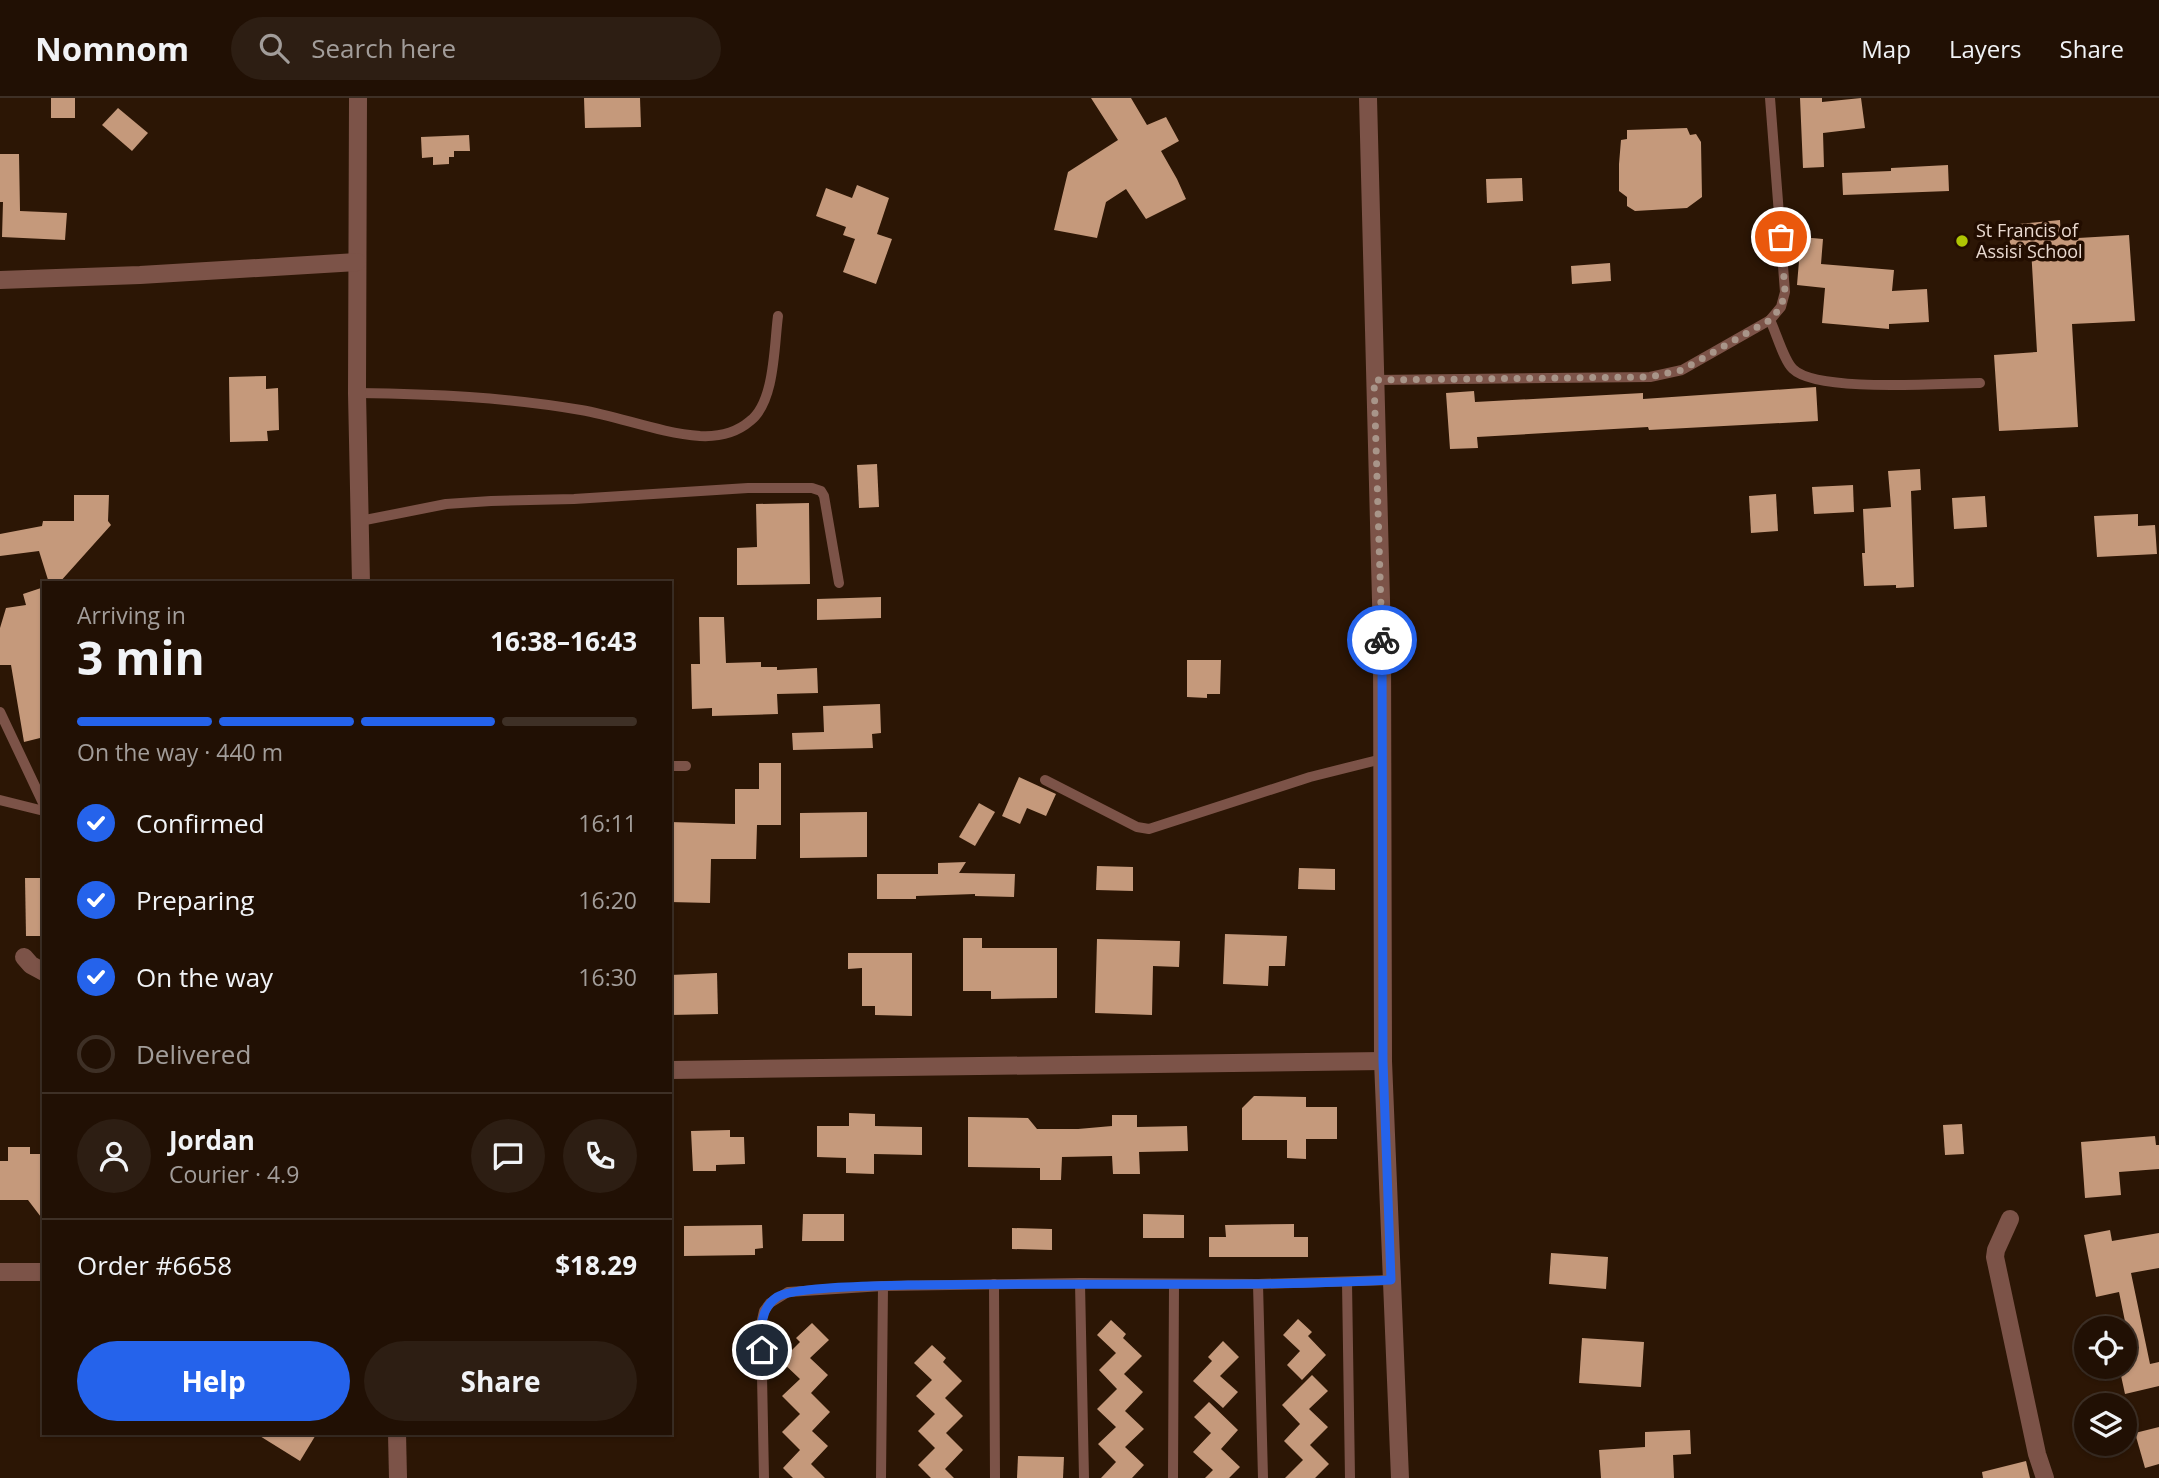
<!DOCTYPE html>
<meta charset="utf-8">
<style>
body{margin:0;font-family:"Open Sans",sans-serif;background:#2d1e13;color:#f1f3f6;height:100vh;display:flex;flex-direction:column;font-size:26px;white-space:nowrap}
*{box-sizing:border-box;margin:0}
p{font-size:23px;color:#a29d9a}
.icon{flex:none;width:38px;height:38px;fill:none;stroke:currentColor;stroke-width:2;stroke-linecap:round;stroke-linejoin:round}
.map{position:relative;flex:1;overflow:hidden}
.details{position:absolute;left:42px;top:483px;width:630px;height:854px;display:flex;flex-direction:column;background:#211004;border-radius:0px;box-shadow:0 2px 5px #0004,0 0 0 2px #3e3026}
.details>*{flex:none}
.controls{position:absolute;left:2074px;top:1218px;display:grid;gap:14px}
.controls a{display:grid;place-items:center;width:63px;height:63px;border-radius:50%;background:#211004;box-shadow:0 2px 5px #0004,0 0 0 2px #3e3026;font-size:35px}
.pin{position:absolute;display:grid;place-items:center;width:60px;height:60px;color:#fff;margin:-30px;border:4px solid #fff;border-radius:50%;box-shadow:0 2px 7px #0007}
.courier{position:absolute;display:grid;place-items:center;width:70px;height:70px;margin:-35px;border:5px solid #2563eb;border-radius:50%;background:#fff;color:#222;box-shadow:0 2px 9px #0007}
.summary em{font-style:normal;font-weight:700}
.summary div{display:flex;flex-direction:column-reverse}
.summary{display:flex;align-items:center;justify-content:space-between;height:119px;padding:0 35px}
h1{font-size:46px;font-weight:700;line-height:52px}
.bar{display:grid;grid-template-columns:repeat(4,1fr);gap:10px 7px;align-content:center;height:84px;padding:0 35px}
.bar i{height:9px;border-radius:5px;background:#3e3026}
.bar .on{background:#2563eb}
.bar p{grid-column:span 4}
.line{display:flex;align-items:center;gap:18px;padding:0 35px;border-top:2px solid #3e3026}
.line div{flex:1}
.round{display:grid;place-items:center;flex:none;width:74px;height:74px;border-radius:37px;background:#2d1e13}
ol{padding:0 35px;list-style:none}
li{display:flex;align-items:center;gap:21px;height:77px}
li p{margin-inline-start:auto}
li .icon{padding:7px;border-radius:50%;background:#2563eb;color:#fff;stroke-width:4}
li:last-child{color:#a29d9a}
li i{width:38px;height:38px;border:4px solid #3e3026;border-radius:50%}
.button{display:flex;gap:14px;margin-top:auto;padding:14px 35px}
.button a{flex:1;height:80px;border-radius:42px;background:#2563eb;color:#fff;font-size:28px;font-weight:700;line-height:80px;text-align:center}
.button a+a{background:#2d1e13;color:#f1f3f6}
header{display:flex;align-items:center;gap:42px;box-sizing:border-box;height:98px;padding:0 35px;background:#211004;border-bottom:2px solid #3e3026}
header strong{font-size:33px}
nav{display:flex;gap:38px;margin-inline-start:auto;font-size:24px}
.search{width:490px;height:63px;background:#2d1e13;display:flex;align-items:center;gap:18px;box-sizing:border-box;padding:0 24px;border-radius:38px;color:#a29d9a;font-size:26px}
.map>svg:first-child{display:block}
</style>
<header>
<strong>Nomnom</strong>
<div class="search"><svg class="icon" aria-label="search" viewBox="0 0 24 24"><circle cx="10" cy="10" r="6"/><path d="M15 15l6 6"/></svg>Search here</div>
<nav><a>Map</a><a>Layers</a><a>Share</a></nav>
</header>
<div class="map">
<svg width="2159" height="1380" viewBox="0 0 2159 1380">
<rect width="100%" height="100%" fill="#2c1605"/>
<!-- building -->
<g fill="#c5997b">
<rect x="51" y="0" width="24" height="20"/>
<polygon points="584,0 640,0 641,29 585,30"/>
<polygon points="1091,0 1131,0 1147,27 1166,19 1179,43 1161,53 1177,81 1186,101 1146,121 1126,91 1106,104 1097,140 1054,132 1068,74 1118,42"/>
<polygon points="1800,0 1822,0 1822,4 1861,0 1865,30 1823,35 1824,69 1803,70"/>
<polygon points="118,10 148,35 132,53 102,27"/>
<polygon points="1687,30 1690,37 1696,36 1701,44 1702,99 1687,110 1635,113 1627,108 1627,99 1619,93 1619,66 1621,42 1627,41 1627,32"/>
<polygon points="469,37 470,53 454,53 454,59 449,59 449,66 433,67 433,59 422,60 421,39"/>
<polygon points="0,56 19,56 20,113 67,115 65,142 2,139 3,104 0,104"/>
<polygon points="1948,67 1949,93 1843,97 1842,75 1891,73 1891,70"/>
<polygon points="1522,80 1523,103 1487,105 1486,81"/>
<polygon points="857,87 889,100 877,136 892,141 876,186 843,174 855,141 843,137 846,129 816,118 826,90 852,100"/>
<polygon points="2060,122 2061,141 2129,137 2135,223 2072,226 2078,329 1999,333 1994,257 2037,254 2031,150 2025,151 2025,147 2010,147 2009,127"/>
<polygon points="1801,139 1823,141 1821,166 1894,172 1892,193 1927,191 1929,224 1889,226 1889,231 1822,225 1825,190 1797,187"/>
<polygon points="1610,165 1611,183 1572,186 1571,168"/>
<polygon points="266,278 266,291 278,290 279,332 267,333 268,343 230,344 229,279"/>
<polygon points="1816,289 1818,323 1649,332 1648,329 1477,339 1478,350 1450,351 1446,295 1474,293 1475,304 1643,295 1643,301"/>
<polygon points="877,366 879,409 859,410 857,367"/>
<polygon points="1920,371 1921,392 1911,393 1914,489 1896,490 1896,487 1864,488 1862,455 1865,455 1863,411 1891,409 1888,373"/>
<polygon points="1853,387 1854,414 1814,416 1812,389"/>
<polygon points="1776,396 1778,433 1751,435 1749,398"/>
<polygon points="74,397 109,397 108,423 111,427 59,485 49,485 39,453 0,458 0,436 42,428 43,423 74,423"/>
<polygon points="1985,398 1987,429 1954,431 1952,400"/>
<polygon points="809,405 810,486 737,487 737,450 757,449 756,406"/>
<polygon points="2138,416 2138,428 2155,427 2157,456 2097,459 2094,418"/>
<polygon points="44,489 44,559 42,560 44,639 24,644 11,567 0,567 0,530 6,510 26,507 23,496"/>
<polygon points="881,499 881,520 817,522 817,501"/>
<polygon points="699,519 724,519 726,565 761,564 761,569 777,569 777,572 817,570 818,595 777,596 778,616 712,618 712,610 692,611 691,566 700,566"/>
<polygon points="1187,562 1221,562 1220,596 1207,596 1207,600 1187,599"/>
<polygon points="880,606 881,635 872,636 873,650 793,652 792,635 824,634 823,608"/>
<polygon points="759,665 781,665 781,727 757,727 756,761 711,761 710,805 670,804 670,724 735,726 735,691 759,691"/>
<polygon points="1019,679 1056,696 1046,718 1027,710 1020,726 1002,718"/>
<polygon points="979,705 995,714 975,748 959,739"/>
<polygon points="867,714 867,759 800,760 800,715"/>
<polygon points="966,764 959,775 1015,776 1014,799 975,798 975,796 916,798 916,801 877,801 877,776 938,776 938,765"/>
<polygon points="1097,768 1133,769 1133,793 1096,792"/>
<polygon points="1299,770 1335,771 1335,792 1298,791"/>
<polygon points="25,780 44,780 44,838 26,838"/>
<polygon points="1225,836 1287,838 1285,868 1269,868 1268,888 1223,886"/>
<polygon points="963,840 982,840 982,850 1057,850 1057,900 991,901 991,893 963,893"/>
<polygon points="1097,841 1180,843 1179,869 1153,868 1152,917 1095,915"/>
<polygon points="848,855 912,855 912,918 875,917 875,908 862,908 862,870 848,871"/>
<polygon points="717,875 718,916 670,917 670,877"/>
<polygon points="1254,998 1306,999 1306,1009 1337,1009 1337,1041 1306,1041 1306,1061 1287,1060 1287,1042 1242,1042 1242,1010"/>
<polygon points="849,1015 875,1016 875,1028 922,1029 922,1057 874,1056 874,1076 846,1075 846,1060 817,1059 817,1028 849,1028"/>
<polygon points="1112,1017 1137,1017 1137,1029 1187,1028 1188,1053 1139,1054 1140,1076 1113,1076 1112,1058 1062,1059 1061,1082 1040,1082 1040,1070 968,1069 968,1019 1028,1020 1037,1031 1078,1031 1112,1028"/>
<polygon points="1962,1026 1964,1056 1945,1057 1943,1027"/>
<polygon points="730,1032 730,1039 744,1039 745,1066 716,1067 716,1073 693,1073 691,1033"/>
<polygon points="2155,1038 2156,1047 2159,1047 2159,1071 2119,1074 2121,1097 2085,1100 2081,1044"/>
<polygon points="8,1049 30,1049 30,1056 44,1056 44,1123 28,1102 0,1102 0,1063 8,1063"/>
<polygon points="803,1116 844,1116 844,1143 802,1143"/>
<polygon points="1143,1116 1184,1117 1184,1140 1143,1140"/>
<polygon points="1294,1126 1294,1139 1308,1139 1308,1159 1209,1159 1209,1139 1226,1139 1225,1127"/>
<polygon points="762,1127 763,1150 755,1151 755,1157 684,1158 684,1128"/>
<polygon points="1012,1130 1052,1131 1052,1152 1012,1151"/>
<polygon points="2110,1132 2112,1143 2159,1135 2159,1170 2131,1175 2150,1266 2159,1264 2159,1288 2125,1296 2120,1273 2131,1270 2126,1244 2129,1243 2119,1194 2096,1199 2084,1137"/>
<polygon points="1551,1155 1608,1159 1606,1191 1549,1186"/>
<polygon points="1298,1221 1312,1234 1308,1238 1326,1257 1302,1282 1287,1267 1300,1253 1283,1237"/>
<polygon points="1111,1222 1126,1236 1123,1240 1142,1258 1124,1276 1143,1294 1125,1313 1144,1331 1125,1349 1144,1367 1132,1380 1101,1380 1116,1364 1098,1346 1116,1329 1097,1311 1117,1291 1099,1272 1116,1255 1097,1237"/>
<polygon points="812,1225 829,1242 810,1260 828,1277 811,1295 830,1314 812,1333 828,1348 811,1366 825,1380 793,1380 783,1370 800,1352 782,1334 800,1316 782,1298 800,1281 781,1263 800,1244 796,1240"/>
<polygon points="1582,1240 1644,1244 1641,1289 1579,1285"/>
<polygon points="1223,1243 1239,1259 1220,1278 1238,1294 1223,1310 1193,1283 1212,1263 1208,1259"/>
<polygon points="932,1247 946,1260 943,1264 962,1283 945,1300 963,1318 946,1335 963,1352 945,1371 954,1380 931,1380 918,1367 935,1350 918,1333 935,1316 916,1298 932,1282 914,1265"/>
<polygon points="1312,1277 1328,1293 1309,1311 1328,1329 1310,1347 1329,1366 1315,1380 1285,1380 1303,1362 1284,1343 1300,1326 1282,1307"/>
<polygon points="1209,1304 1238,1332 1221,1351 1240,1369 1229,1380 1205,1380 1213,1372 1193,1354 1211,1335 1194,1319"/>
<polygon points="2159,1329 2159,1366 2145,1370 2135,1335"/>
<polygon points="1690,1332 1691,1356 1673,1357 1674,1380 1601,1380 1599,1352 1645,1349 1645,1334"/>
<polygon points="255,1335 317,1335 300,1363"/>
<polygon points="1018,1358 1064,1359 1063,1380 1017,1380"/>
<polygon points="2026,1363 2030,1380 1983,1380 1982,1374"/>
</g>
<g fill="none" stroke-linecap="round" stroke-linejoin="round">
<!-- service -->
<g stroke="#7c5348" stroke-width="10">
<path d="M 1770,222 C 1776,234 1784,263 1793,271 C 1817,295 1943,285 1980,285"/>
<polyline points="1374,282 1650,279 1682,272 1770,222 1781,209 1785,194 1770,0"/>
<path d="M 357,295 C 434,296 505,299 581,312 C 621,319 660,335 700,338 C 719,339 736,335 750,323 C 775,304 774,248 778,218"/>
<polyline points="360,423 446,406 491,403 574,401 748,390 812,390 821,393 824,398 839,485"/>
<polyline points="0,614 44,707"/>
<polyline points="670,668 686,668"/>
<polyline points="1045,682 1137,729 1149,731 1310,679 1382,661"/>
<polyline points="0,702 44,713"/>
<polyline points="1347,1184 1350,1380"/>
<polyline points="1080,1185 1084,1380"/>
<polyline points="994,1186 995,1380"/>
<polyline points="1258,1186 1263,1380"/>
<polyline points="764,1380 761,1226 764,1213 770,1205 788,1194 883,1188 1080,1185 1258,1186 1391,1182"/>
<polyline points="881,1380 883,1188"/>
<polyline points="1173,1380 1174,1187"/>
</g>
<!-- minor -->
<g stroke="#7c5348" stroke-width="18">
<polyline points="358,0 357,295 361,485"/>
<polyline points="1368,0 1382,541 1383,963 1400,1380"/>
<polyline points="0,182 140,177 357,164"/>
<polyline points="24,859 31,867 44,874"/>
<polyline points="670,972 1383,963"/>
<polyline points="2010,1121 1996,1152 1995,1159 2037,1356 2045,1380"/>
<polyline points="0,1174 44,1174"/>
<polyline points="397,1335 398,1380"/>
</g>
</g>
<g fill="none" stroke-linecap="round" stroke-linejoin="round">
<!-- done -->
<polyline stroke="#a89589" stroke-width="7" stroke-dasharray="0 12.6" points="1382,542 1374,282 1650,279 1682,272 1770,222 1781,209 1785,194 1781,139"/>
<!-- route -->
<path stroke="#2563eb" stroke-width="9" d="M 762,1252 C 761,1233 759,1211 777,1199 C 794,1188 884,1188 908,1187 C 1069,1184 1230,1190 1391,1182 L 1383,963 L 1382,542"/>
</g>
<!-- markers -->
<circle fill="#afc503" stroke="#220d00" stroke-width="2.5" cx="1962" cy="143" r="7"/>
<g text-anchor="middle" stroke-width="7" stroke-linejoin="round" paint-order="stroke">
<!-- poi labels -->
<g font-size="18" fill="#eadad0" stroke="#220d00" text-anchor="start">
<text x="1976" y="139">St Francis of<tspan x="1976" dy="21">Assisi School</tspan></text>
</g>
</g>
</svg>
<div class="controls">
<a><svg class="icon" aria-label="locate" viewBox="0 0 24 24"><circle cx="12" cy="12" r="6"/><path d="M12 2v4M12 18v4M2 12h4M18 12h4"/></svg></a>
<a><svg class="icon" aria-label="layers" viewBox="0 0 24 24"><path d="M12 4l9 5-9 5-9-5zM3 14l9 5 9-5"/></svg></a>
</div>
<div class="pin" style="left:1781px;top:139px;background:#ea580c"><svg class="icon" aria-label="bag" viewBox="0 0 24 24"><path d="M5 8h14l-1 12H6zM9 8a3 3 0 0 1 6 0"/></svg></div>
<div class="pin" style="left:762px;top:1252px;background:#1f2937"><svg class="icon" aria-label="home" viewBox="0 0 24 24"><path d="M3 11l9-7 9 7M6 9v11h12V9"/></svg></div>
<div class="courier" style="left:1382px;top:542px"><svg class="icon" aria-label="bike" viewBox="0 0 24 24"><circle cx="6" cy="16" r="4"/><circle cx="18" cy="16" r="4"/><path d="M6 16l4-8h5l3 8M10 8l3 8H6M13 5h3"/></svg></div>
<section class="details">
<div class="summary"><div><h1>3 min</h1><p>Arriving in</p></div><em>16:38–16:43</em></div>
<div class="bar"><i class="on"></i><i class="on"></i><i class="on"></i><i></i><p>On the way · 440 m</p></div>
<ol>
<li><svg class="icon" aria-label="check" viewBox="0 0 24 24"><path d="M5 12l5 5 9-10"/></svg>Confirmed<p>16:11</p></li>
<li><svg class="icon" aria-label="check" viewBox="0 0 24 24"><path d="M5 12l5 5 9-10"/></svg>Preparing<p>16:20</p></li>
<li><svg class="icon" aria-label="check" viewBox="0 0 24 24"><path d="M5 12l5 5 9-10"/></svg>On the way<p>16:30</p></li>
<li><i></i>Delivered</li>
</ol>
<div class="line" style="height:126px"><a class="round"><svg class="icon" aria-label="person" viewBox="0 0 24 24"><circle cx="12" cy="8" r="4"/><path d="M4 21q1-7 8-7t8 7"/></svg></a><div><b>Jordan</b><p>Courier · 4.9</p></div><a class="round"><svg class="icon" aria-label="chat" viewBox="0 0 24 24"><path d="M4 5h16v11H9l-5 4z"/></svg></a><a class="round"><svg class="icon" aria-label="phone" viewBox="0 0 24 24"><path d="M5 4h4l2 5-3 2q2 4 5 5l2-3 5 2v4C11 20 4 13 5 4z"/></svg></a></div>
<div class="line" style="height:91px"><div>Order #6658</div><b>$18.29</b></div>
<div class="button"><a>Help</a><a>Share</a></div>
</section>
</div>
